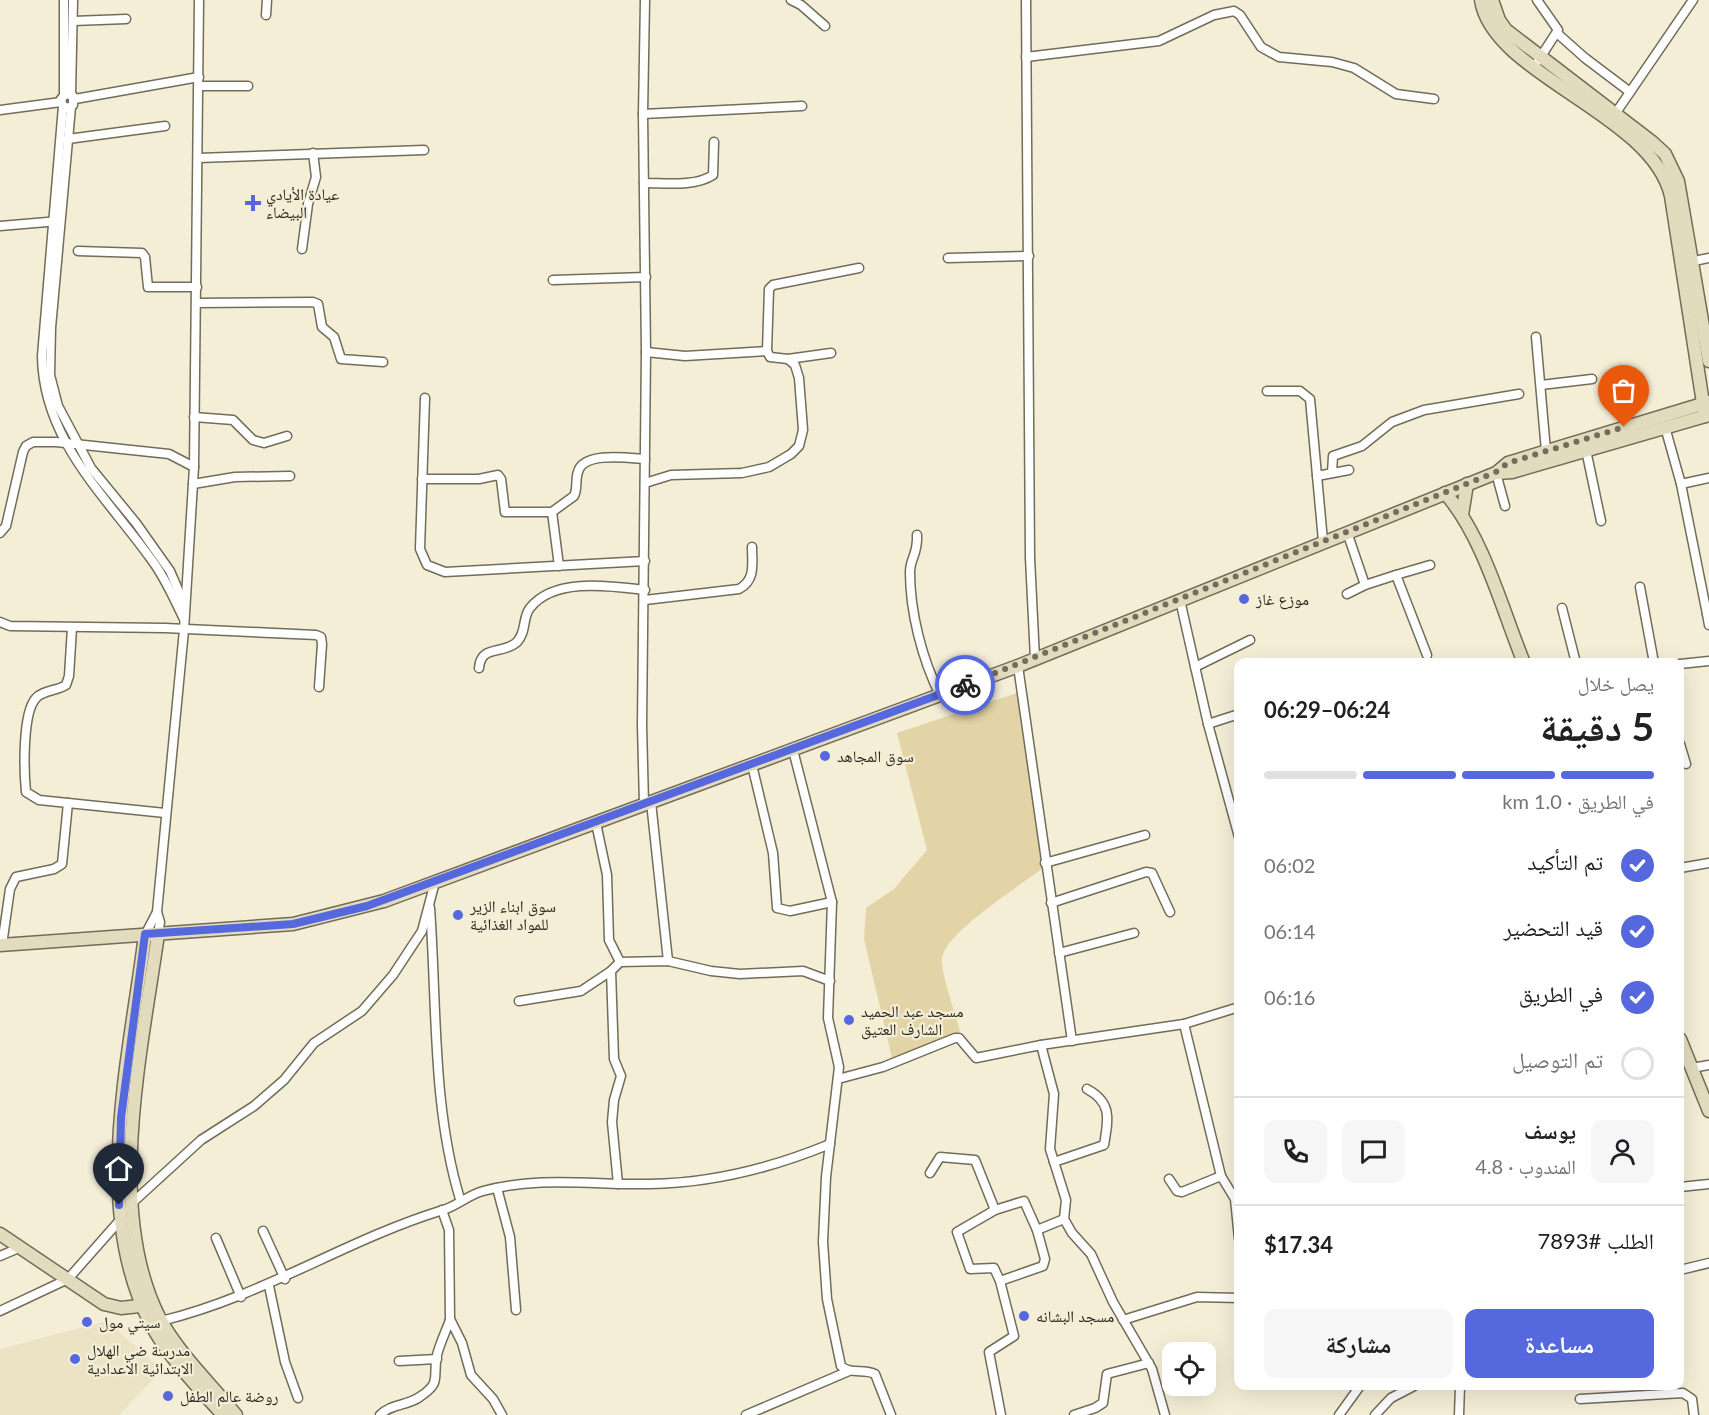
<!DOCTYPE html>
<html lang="ar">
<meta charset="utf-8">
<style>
body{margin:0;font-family:Lato,"Noto Naskh Arabic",sans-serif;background:#f6f6f6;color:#202124;direction:rtl;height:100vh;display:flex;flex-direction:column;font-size:22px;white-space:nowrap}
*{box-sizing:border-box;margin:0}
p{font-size:20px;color:#757577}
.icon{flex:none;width:33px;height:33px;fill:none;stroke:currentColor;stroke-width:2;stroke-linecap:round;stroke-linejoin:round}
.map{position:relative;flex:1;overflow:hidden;direction:ltr}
.details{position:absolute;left:1234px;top:658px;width:450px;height:732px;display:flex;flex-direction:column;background:#fff;border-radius:12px;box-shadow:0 6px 24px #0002;direction:rtl}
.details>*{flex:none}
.fabs{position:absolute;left:1162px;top:1342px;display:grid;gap:12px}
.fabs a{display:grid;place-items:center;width:54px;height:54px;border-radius:12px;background:#fff;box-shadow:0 6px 24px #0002;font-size:30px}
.pin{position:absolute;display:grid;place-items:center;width:51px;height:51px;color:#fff;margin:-62px -26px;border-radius:50% 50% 50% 0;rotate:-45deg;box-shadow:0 0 6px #0007}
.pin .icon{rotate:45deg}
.courier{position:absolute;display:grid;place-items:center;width:60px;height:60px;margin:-30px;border:4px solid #5668de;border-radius:50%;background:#fff;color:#222;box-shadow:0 2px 8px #0007}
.summary em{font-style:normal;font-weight:700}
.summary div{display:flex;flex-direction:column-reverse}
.summary{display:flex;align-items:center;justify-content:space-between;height:102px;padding:0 30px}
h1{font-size:39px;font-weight:700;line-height:45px}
.bar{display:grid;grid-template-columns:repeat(4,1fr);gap:9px 6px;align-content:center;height:72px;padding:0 30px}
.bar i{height:8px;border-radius:4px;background:#e0e0e0}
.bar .selected{background:#5668de}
.bar p{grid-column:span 4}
.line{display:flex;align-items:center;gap:15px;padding:0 30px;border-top:2px solid #e0e0e0}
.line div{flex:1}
.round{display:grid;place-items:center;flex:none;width:63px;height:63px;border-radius:12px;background:#f6f6f6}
ol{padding:0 30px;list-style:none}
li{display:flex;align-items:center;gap:18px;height:66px}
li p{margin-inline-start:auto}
li .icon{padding:6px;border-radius:50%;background:#5668de;color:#fff;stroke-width:4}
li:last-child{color:#757577}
li i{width:33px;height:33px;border:3px solid #e0e0e0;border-radius:50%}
.action{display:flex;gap:12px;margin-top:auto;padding:12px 30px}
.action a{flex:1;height:69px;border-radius:12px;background:#5668de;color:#fff;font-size:24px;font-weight:700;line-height:69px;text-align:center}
.action a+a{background:#f6f6f6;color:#202124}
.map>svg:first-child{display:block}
</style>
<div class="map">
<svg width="1709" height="1415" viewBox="0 0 1709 1415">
<rect width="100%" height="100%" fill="#f5eed7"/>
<!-- built -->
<polygon fill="#ece3c5" points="107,1321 162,1370 119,1415 0,1415 0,1349"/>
<!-- green -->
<path fill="#e2d4a6" d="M 1017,693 L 1043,868 C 1021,885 943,934 942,959 C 941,974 956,1015 960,1031 L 892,1058 L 864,939 L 866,908 L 894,889 L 927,850 L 897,733 Z"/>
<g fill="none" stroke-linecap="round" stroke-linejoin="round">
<defs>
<g id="street">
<polyline points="791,0 801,5 825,26"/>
<polyline points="1026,0 1030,558 1035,659"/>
<polyline points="1537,0 1558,30 1538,61"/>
<polyline points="266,15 267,0"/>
<polyline points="73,21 126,19"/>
<polyline points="1558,34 1585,58 1630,92"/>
<polyline points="1026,57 1159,41 1214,15 1234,11 1240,15 1261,47 1279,57 1332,62 1354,68 1396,94 1434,99"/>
<polyline points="199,86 248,86"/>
<polyline points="64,95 64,0"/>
<polyline points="71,95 73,0"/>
<polyline points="75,99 199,77"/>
<path d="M 63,106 L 68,108 L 73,105 L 73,96 L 66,94 L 61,99 L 63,106 L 42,356 C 43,440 105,495 151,559 C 165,577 174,599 184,619"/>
<polyline points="71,107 51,328 50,375 58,406 91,468 136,523 170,571 183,601"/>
<polyline points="0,110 61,102"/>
<polyline points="643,114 802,106"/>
<polyline points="1613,117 1693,0"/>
<polyline points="68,139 165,126"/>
<polyline points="198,158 424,150"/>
<path d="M 644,183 C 665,183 695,187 713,175 L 714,142"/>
<polyline points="0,226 59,221"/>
<polyline points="302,249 308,204 316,177 313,153"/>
<polyline points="78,251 142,253 145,257 148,287 197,287"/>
<polyline points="948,258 1029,256"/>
<polyline points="1689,262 1709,258"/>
<polyline points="553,280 646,277"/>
<polyline points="197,303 313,302 318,304 322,327 334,337 341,359 383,362"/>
<polyline points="1536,337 1546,451"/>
<polyline points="646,352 685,356 767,351"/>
<polyline points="831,353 788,359 770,357 767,351 769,289 773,285 859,268"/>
<polyline points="1541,385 1592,379"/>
<polyline points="1267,391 1300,391 1310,399 1323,541"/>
<polyline points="425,398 420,549 427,565 445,572 645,561"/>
<polyline points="194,417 233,420 253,440 264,443 287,436"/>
<polyline points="1665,427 1681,484 1707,614 1709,614"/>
<polyline points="1586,450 1601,521"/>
<polyline points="1332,473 1333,456 1362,446 1392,422 1424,410 1519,394"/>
<polyline points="1496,473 1505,506"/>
<polyline points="1317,476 1349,470"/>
<path d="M 422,479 L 479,479 L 498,475 L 501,479 L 505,512 L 552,512 L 574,496 C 578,488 575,480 578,472 C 583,451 629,458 645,459"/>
<polyline points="645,483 671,475 742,473 769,467 791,454 799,446 803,430 799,378 795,365 788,359"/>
<polyline points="193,484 235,477 290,476"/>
<polyline points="1681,484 1709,478"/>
<polyline points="552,512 559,566"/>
<polyline points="1347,532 1365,585 1396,575 1427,655"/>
<polyline points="0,533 6,526 23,452 26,446 33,442 56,442 169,454 194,467"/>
<path d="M 917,535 C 918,555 910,558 910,572 C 910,612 922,659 940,695"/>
<polyline points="1396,575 1430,565"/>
<polyline points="1640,587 1654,663"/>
<polyline points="1347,594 1365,585"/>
<path d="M 645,600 L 739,589 C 756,580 752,563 752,547"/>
<polyline points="1180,600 1208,724 1239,837"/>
<polyline points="1562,608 1576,663"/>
<polyline points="1707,614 1709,625"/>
<polyline points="0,622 10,626 165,628 316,635 321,637 322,644 319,687"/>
<polyline points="1680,664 1709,661"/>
<polyline points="1018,666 1072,1041"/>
<polyline points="1195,667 1250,640"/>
<path d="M 479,668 C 481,644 503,655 517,642 C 527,631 522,618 530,608 C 554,577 611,586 645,590"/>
<polyline points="1208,724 1239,714"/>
<polyline points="1680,744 1686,764"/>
<path d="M 793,750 L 832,902 L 828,1018 L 839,1067 L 826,1177 L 823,1242 L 827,1299 L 841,1366 C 851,1375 864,1368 875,1374 L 891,1415"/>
<polyline points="752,765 773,853 777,908 790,911 832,902"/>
<polyline points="651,802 668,961"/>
<polyline points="68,803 165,813"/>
<polyline points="644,805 642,725 646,352 643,114 645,0"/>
<polyline points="596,823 607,875 609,940 620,962 668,961 711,971 740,974 803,971 830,981"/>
<polyline points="1045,863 1145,835"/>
<polyline points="1680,868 1709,863"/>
<polyline points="1051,903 1146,872 1152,873 1170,912"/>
<path d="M 430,908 C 437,1004 432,1107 460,1199"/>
<polyline points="158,934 160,922 157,912 184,630 194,467 199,0"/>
<polyline points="145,935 157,912"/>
<path d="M 2,945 L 10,889 L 16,877 L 54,869 L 62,864 L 68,803 L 39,800 L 26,792 C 24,772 22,713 36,698 C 43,690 57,691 66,685 L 69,676 L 72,628"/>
<polyline points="1059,953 1134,933"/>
<polyline points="519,1001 581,991 611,971"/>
<polyline points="1184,1024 1221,1176 1235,1199 1239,1239"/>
<polyline points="1041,1045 1054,1094 1050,1149 1066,1200 1064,1219 1072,1233 1091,1254 1113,1302 1152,1369 1165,1415"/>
<polyline points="1692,1068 1709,1065"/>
<polyline points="838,1079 883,1067 955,1038 959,1038 976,1058 1041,1045 1184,1024 1239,1007"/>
<path d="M 1054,1162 L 1104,1145 C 1108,1120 1113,1103 1087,1089"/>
<polyline points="930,1173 940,1157 975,1160 995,1210 957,1232 970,1269 994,1268 1000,1281"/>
<polyline points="1169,1179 1177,1191 1182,1192 1221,1176"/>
<polyline points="618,1184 612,1122 614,1100 621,1076 614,1059 611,971 620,962"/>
<polyline points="1680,1187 1709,1184"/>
<polyline points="497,1188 510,1237 516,1310"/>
<polyline points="131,1204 201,1140 254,1106 284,1080 314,1043 362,1011 393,975 422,931 435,882"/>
<polyline points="442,1210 449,1230 450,1319 462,1343 471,1375 493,1399 502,1415"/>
<polyline points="995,1210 1024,1201 1037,1230"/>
<polyline points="263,1231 285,1279"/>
<polyline points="216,1238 241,1297"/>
<polyline points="0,1256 21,1247"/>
<polyline points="1680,1270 1709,1263"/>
<polyline points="269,1286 285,1362 298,1398"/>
<polyline points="0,1311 68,1279 121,1219"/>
<polyline points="1123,1320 1197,1297 1239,1298"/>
<path d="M 161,1321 C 264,1296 345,1240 443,1210 C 457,1206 468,1195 483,1191 C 538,1176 594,1185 650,1184 C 713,1183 772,1168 830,1144"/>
<polyline points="399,1361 437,1359"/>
<polyline points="1580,1399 1683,1393 1692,1399 1694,1415"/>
<path d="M 380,1415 C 391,1404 405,1406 418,1398 C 443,1382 432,1379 437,1355 C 440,1343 446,1331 450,1320"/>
<polyline points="746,1415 849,1371"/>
<polyline points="1001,1415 989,1352 1014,1336 1000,1281 1043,1266 1045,1259 1037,1230 1064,1219"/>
<polyline points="1074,1415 1095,1408 1103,1403 1107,1374 1149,1363"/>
<polyline points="1339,1415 1360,1386"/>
<polyline points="1375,1415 1391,1398 1414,1386"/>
<polyline points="1459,1415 1460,1386"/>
</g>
<g id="secondary">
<path d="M 1481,0 C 1492,75 1652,113 1671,196 L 1705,416"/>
<polyline points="1492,0 1499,20 1506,30 1652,142 1665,154 1678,181 1709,361"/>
<polyline points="1496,473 1512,472 1709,415"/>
<path d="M 1445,493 C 1483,536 1502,609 1524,663"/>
<polyline points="1462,515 1467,484"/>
<path d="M 158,934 C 142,1049 104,1211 160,1319 C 179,1354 211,1384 236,1415"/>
<path d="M 145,935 C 130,1057 90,1211 152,1326 C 169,1358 199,1388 223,1415"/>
<polyline points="0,945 293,924 384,901 1018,666 1496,473 1508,463 1709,402"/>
<polyline points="1680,1039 1709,1111"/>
<polyline points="0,1234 104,1304 121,1308 149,1305"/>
</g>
</defs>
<!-- street casing -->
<use href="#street" stroke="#726c58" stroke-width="11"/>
<!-- secondary casing -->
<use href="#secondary" stroke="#726c58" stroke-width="15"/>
<!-- street -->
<use href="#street" stroke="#fff" stroke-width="8"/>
<!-- secondary -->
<use href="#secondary" stroke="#e3dbbd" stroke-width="12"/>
</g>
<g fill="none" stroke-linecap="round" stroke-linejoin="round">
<!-- done -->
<polyline stroke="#716d5f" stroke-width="6" stroke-dasharray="0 10.8" points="965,685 1496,472 1508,463 1624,427"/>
<!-- route -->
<polyline stroke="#5668de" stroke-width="8" points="119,1205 121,1118 145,934 293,924 367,906 965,685"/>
</g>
<!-- markers -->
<g fill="#5668de" stroke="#f5eed7" stroke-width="2">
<path d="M250 194h6v6h6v6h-6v6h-6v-6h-6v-6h6z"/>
<circle cx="1244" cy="599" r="6"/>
<circle cx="825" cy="756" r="6"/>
<circle cx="458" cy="915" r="6"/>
<circle cx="849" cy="1020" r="6"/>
<circle cx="1024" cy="1316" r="6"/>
<circle cx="87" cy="1322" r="6"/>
<circle cx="75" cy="1359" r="6"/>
<circle cx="168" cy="1396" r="6"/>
</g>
<g text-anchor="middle" stroke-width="4.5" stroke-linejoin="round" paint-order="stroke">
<!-- poi labels -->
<g font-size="16" fill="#2a281f" stroke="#f5eed7" text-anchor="start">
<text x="266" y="200">عيادة الأيادي<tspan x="266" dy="18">البيضاء</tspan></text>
<text x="1256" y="605">موزع غاز</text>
<text x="837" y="762">سوق المجاهد</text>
<text x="470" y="912">سوق ابناء الزير<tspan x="470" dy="18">للمواد الغذائية</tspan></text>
<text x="861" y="1017">مسجد عبد الحميد<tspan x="861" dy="18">الشارف العتيق</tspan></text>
<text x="1036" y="1322">مسجد البشانه</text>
<text x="99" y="1328">سيتي مول</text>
<text x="87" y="1356">مدرسة ضي الهلال<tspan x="87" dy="18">الابتدائية الاعدادية</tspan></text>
<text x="180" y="1402">روضة عالم الطفل</text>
</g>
</g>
</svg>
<div class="fabs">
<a><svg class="icon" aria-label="locate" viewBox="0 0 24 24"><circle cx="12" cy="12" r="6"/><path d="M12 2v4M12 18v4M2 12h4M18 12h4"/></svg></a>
</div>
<div class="pin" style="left:1624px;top:427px;background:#ea580c"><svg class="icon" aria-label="bag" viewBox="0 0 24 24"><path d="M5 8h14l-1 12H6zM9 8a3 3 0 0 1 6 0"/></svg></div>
<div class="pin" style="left:119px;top:1205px;background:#1f2937"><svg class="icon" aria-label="home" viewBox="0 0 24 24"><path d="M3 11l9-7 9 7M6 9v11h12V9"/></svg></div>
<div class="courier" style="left:965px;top:685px"><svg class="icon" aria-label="bike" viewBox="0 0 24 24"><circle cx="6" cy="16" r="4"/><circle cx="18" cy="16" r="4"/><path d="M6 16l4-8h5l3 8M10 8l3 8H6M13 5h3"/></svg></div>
<section class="details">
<div class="summary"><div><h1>5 دقيقة</h1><p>يصل خلال</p></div><em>06:24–06:29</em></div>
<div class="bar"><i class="selected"></i><i class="selected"></i><i class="selected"></i><i></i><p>في الطريق · 1.0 km</p></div>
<ol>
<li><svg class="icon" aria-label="check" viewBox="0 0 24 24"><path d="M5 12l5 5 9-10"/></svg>تم التأكيد<p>06:02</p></li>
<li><svg class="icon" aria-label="check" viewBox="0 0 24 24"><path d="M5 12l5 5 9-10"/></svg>قيد التحضير<p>06:14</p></li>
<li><svg class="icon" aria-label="check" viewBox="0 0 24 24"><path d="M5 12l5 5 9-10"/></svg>في الطريق<p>06:16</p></li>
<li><i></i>تم التوصيل</li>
</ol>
<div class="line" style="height:108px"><a class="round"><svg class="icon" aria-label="person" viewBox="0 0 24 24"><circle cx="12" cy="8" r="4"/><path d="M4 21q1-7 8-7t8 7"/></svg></a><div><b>يوسف</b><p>المندوب · 4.8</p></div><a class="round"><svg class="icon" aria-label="chat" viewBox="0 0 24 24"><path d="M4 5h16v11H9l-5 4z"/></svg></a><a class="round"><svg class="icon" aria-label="phone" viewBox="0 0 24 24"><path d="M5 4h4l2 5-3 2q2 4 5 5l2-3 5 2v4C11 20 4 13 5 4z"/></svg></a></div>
<div class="line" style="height:78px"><div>الطلب #7893</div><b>$17.34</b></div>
<div class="action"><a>مساعدة</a><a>مشاركة</a></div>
</section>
</div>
